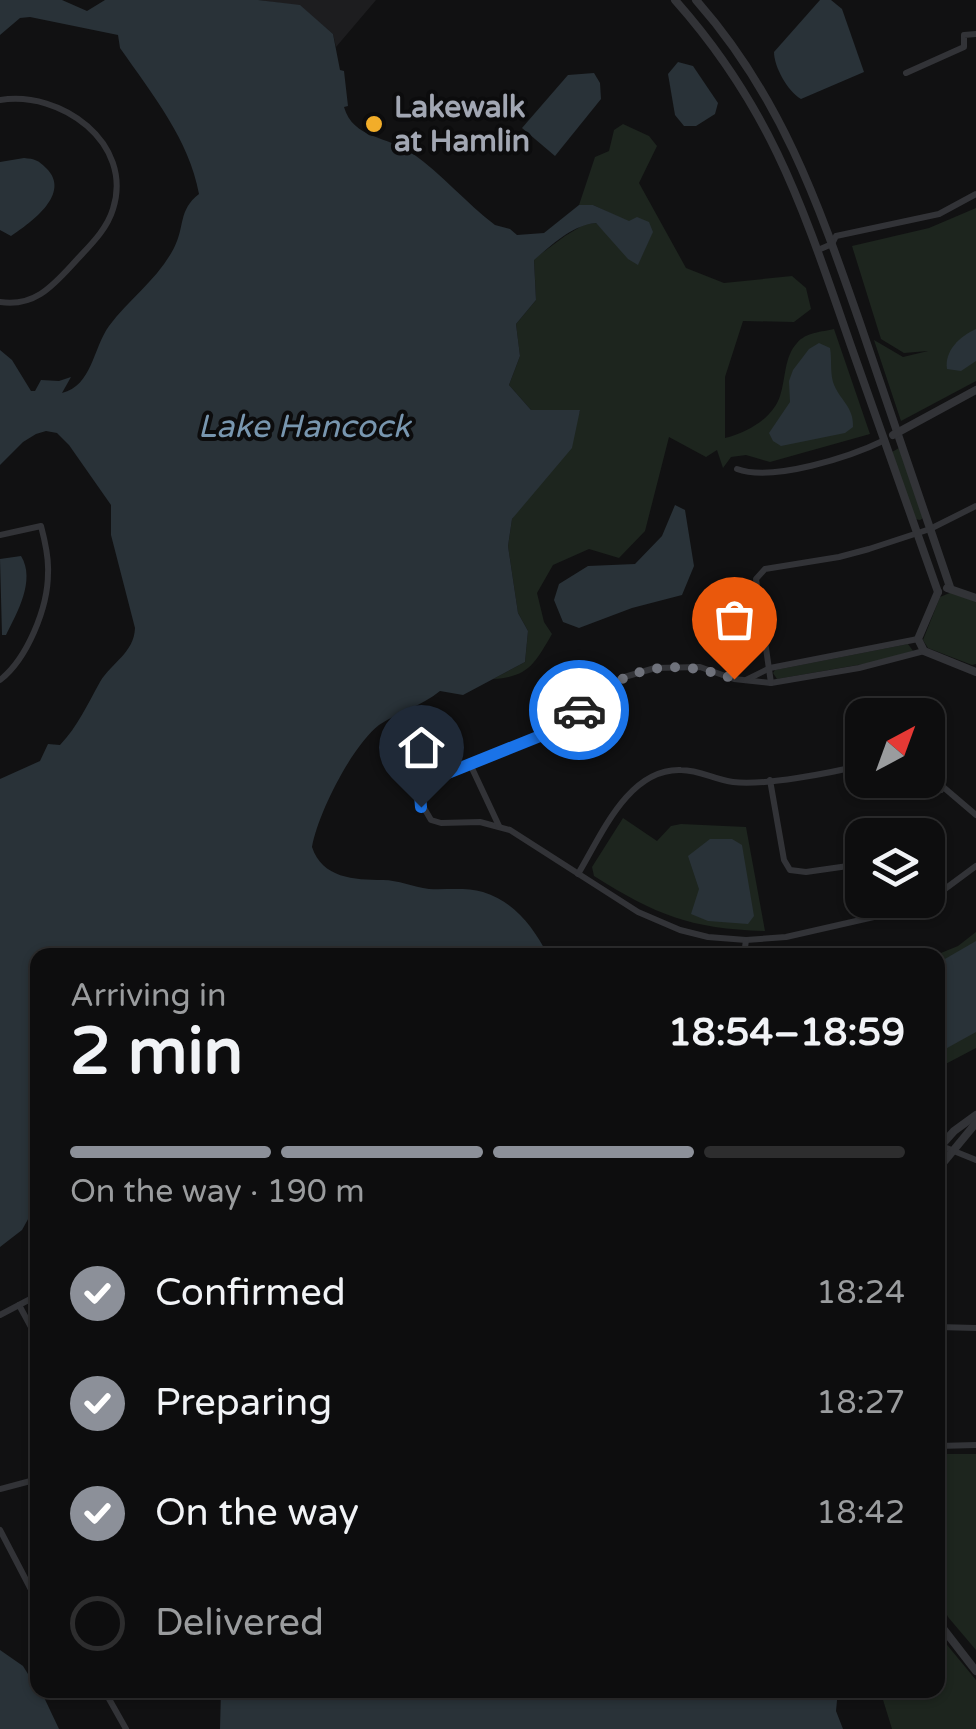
<!DOCTYPE html>
<meta charset="utf-8">
<style>
body{margin:0;font-family:"Varela Round",sans-serif;background:#161617;color:#f1f3f6;height:100vh;display:flex;flex-direction:column;font-size:38px;white-space:nowrap}
*{box-sizing:border-box;margin:0}
p{font-size:32px;color:#9a9c9e}
.icon{flex:none;width:55px;height:55px;fill:none;stroke:currentColor;stroke-width:2;stroke-linecap:round;stroke-linejoin:round}
.map{position:relative;flex:1;overflow:hidden}
.panel{position:absolute;left:30px;top:948px;width:915px;height:750px;display:flex;flex-direction:column;background:#0d0d0e;border-radius:20px;box-shadow:0 2px 8px #0004,0 0 0 2px #2d2d2e}
.panel>*{flex:none}
.needle{width:65px;rotate:41deg}
.controls{position:absolute;left:845px;top:698px;display:grid;gap:20px}
.controls a{display:grid;place-items:center;width:100px;height:100px;border-radius:20px;background:#0d0d0e;box-shadow:0 2px 8px #0004,0 0 0 2px #2d2d2e;font-size:50px}
.pin{position:absolute;display:grid;place-items:center;width:85px;height:85px;color:#fff;margin:-102px -42px;border-radius:50% 50% 50% 0;rotate:-45deg;box-shadow:0 0 10px #0007}
.pin .icon{rotate:45deg}
.courier{position:absolute;display:grid;place-items:center;width:100px;height:100px;margin:-50px;border:8px solid #1a73e8;border-radius:50%;background:#fff;color:#222;box-shadow:0 2px 12px #0007}
.head em{font-style:normal;font-weight:700}
.head div{display:flex;flex-direction:column-reverse}
.head{display:flex;align-items:center;justify-content:space-between;height:170px;padding:0 40px}
h1{font-size:65px;font-weight:700;line-height:75px}
.bar{display:grid;grid-template-columns:repeat(4,1fr);gap:15px 10px;align-content:center;height:120px;padding:0 40px}
.bar i{height:12px;border-radius:8px;background:#2d2d2e}
.bar .active{background:#8c9099}
.bar p{grid-column:span 4}
ol{padding:0 40px;list-style:none}
li{display:flex;align-items:center;gap:30px;height:110px}
li p{margin-inline-start:auto}
li .icon{padding:10px;border-radius:50%;background:#8c9099;color:#fff;stroke-width:4}
li:last-child{color:#9a9c9e}
li i{width:55px;height:55px;border:5px solid #2d2d2e;border-radius:50%}
.map>svg:first-child{display:block}
</style>
<div class="map">
<svg width="976" height="1729" viewBox="0 0 976 1729">
<rect width="100%" height="100%" fill="#111112"/>
<!-- built -->
<polygon fill="#1d1d1f" points="258,0 376,0 336,47 333,34 300,6"/>
<!-- green -->
<g fill="#1d251e">
<path d="M 623,124 L 649,136 L 657,146 L 639,183 L 686,268 L 724,283 L 792,276 L 806,288 L 811,309 L 794,322 L 743,321 L 725,377 L 725,438 C 747,433 773,418 780,396 C 786,378 784,357 797,343 C 806,332 822,332 834,329 L 870,434 L 770,462 L 746,455 L 731,457 L 723,468 L 717,450 L 706,457 L 669,437 L 645,531 L 619,558 L 589,549 L 553,565 L 537,593 L 544,622 L 552,634 C 535,663 529,677 493,679 L 525,662 L 528,631 L 518,613 L 508,546 L 512,519 L 580,411 L 531,410 L 509,385 L 520,356 L 516,324 L 536,300 L 534,259 L 565,236 L 585,224 L 596,223 L 638,264 L 652,233 L 593,205 L 579,205 L 595,157 L 609,151 L 614,130 Z"/>
<polygon points="976,208 976,381 901,421 874,340 903,357 928,351 904,353 881,339 852,246 929,228"/>
<polygon points="899,448 923,518 920,520 915,519 892,452"/>
<polygon points="952,592 976,602 976,664 972,665 928,648 923,640 940,597"/>
<polygon points="908,644 913,651 875,662 777,679 773,673 775,670"/>
<path d="M 623,818 L 657,841 L 671,826 L 681,824 L 746,827 L 765,931 C 691,929 656,915 594,876 L 592,867 Z"/>
<polygon points="976,932 976,1048 938,1068 936,955 958,946"/>
<polygon points="938,1454 976,1454 976,1650 948,1617 938,1597"/>
<polygon points="938,1634 976,1680 976,1729 892,1729 880,1690 938,1690"/>
</g>
<!-- water -->
<g fill="#293238">
<path d="M 0,0 L 62,0 L 87,11 L 105,0 L 258,0 L 300,5 L 333,34 L 340,70 L 344,71 L 348,106 L 344,107 C 353,139 388,136 412,153 C 442,174 466,203 495,225 L 510,229 L 517,235 L 544,233 L 579,205 L 593,205 L 629,221 L 637,217 L 649,222 L 653,232 L 638,265 L 628,259 L 596,223 C 572,225 552,245 534,260 L 536,300 L 516,324 L 520,356 L 509,385 L 531,410 L 580,410 L 572,448 L 512,519 L 508,546 L 518,613 L 528,631 L 525,662 L 463,695 L 440,691 C 422,706 398,712 379,725 C 352,746 318,813 312,847 C 322,878 354,880 383,880 C 398,880 413,887 429,889 C 446,890 466,887 483,892 C 515,902 533,927 548,955 L 38,955 L 37,1203 L 22,1230 L 0,1247 L 0,779 L 40,761 L 48,744 L 60,745 C 78,726 87,705 100,682 C 112,662 134,653 135,628 L 111,535 L 111,505 L 69,445 L 57,433 L 46,431 L 36,434 L 23,442 L 0,465 L 0,350 L 12,360 L 31,391 L 35,391 L 41,380 L 59,381 L 71,377 L 62,393 C 92,386 93,348 109,326 C 129,299 158,279 174,248 C 185,227 178,210 199,194 C 189,139 152,94 120,48 L 118,35 L 30,17 L 20,18 L 0,35 Z"/>
<path d="M 820,0 L 831,0 L 842,9 L 864,72 L 801,99 C 788,92 774,67 774,52 Z"/>
<polygon points="678,62 693,66 718,103 715,114 696,126 684,126 675,115 668,74"/>
<polygon points="594,73 600,83 601,99 555,156 522,128 568,75"/>
<path d="M 24,158 C 35,159 38,160 46,168 C 72,193 32,222 11,236 L 0,230 L 0,162 Z"/>
<path d="M 976,329 L 976,361 L 961,371 L 947,369 C 944,351 960,336 976,329 Z"/>
<path d="M 819,343 L 830,348 C 832,359 830,371 833,382 C 839,400 854,406 853,427 L 845,433 L 781,446 L 773,441 L 769,433 L 790,402 L 789,381 L 793,370 L 809,349 Z"/>
<polygon points="675,505 685,510 694,566 682,595 632,608 579,628 563,622 554,600 559,584 588,566 635,564 662,536"/>
<path d="M 21,556 C 36,580 17,613 6,635 L 2,635 L 0,559 Z"/>
<polygon points="710,839 732,839 742,845 754,916 748,924 708,921 691,914 699,889 688,856"/>
<polygon points="976,941 976,1032 938,1053 938,963"/>
<polygon points="0,1650 23,1666 38,1690 41,1691 59,1729 0,1729"/>
<polygon points="221,1690 838,1690 836,1711 843,1729 220,1729"/>
</g>
<g fill="none" stroke-linecap="round" stroke-linejoin="round">
<!-- minor -->
<g stroke="#323337" stroke-width="6">
<polyline points="906,73 964,47 964,35 976,34"/>
<path d="M 0,100 C 61,90 134,143 113,209 C 106,232 87,248 72,265 C 51,288 33,307 0,302"/>
<polyline points="818,250 832,244 836,236 939,214 976,194"/>
<path d="M 737,469 C 773,482 850,457 885,440"/>
<path d="M 0,535 L 41,526 C 45,541 49,557 48,573 C 48,608 27,659 0,680"/>
<polyline points="924,651 859,668 771,683 734,679 700,667 655,668 621,678 596,694 550,732 428,781 421,790 420,801 431,820 441,823 480,822 510,830 638,912 680,930 708,937 746,940 786,937 922,906 976,866"/>
<polyline points="746,680 770,668 918,639"/>
<polyline points="771,683 756,579 765,569 839,557 869,549 930,529 976,506"/>
<polyline points="470,764 499,826"/>
<polyline points="928,774 976,815"/>
<polyline points="770,780 784,860 790,870 806,872 862,864"/>
<polyline points="919,780 941,790"/>
<path d="M 578,874 C 601,836 628,768 681,770 C 700,770 715,780 733,782 C 763,786 831,773 862,765"/>
<polyline points="744,955 746,940"/>
<polyline points="939,1145 976,1160"/>
<polyline points="19,1305 38,1340"/>
<polyline points="0,1315 38,1295"/>
<polyline points="938,1327 976,1328"/>
<polyline points="938,1446 976,1445"/>
<polyline points="0,1489 38,1479"/>
<polyline points="0,1530 38,1603"/>
<polyline points="104,1690 126,1729"/>
</g>
<!-- tertiary -->
<g stroke="#323337" stroke-width="8">
<path d="M 675,0 C 773,110 804,211 851,346 C 880,428 909,510 938,592"/>
<path d="M 696,0 C 782,97 819,206 861,326 C 891,413 920,500 950,587"/>
<polyline points="893,435 976,390"/>
<polyline points="947,588 976,598"/>
<polyline points="938,592 918,639 924,651 976,672"/>
<polyline points="938,1149 954,1131 976,1115"/>
<polyline points="938,1169 976,1123"/>
<polyline points="938,1622 976,1671"/>
</g>
</g>
<g fill="none" stroke-linecap="round" stroke-linejoin="round">
<!-- done -->
<path stroke="#6f727b" stroke-width="10" stroke-dasharray="0 18" d="M 579,710 C 626,665 673,657 734,679"/>
<!-- route -->
<polyline stroke="#1a73e8" stroke-width="12" points="421,807 420,795 428,781 550,732 579,710"/>
</g>
<!-- markers -->
<circle fill="#f2ad29" stroke="#0c0c0d" stroke-width="4" cx="374" cy="124" r="10"/>
<g text-anchor="middle" stroke-width="8" stroke-linejoin="round" paint-order="stroke">
<!-- poi labels -->
<g font-size="30" font-weight="bold" fill="#a2a7b3" stroke="#0c0c0d" text-anchor="start">
<text x="394" y="117">Lakewalk<tspan x="394" dy="34">at Hamlin</tspan></text>
</g>
<!-- water labels -->
<g font-size="32" font-style="italic" fill="#7896af" stroke="#0c0c0d">
<text x="304" y="437">Lake Hancock</text>
</g>
</g>
</svg>
<div class="controls">
<a><svg class="needle" viewBox="-14 -14 28 28"><path d="M0-13l5 13h-10z" fill="#e53935"/><path d="M0 13l5-13h-10z" fill="#9a9c9e"/></svg></a>
<a><svg class="icon" aria-label="layers" viewBox="0 0 24 24"><path d="M12 4l9 5-9 5-9-5zM3 14l9 5 9-5"/></svg></a>
</div>
<div class="pin" style="left:734px;top:679px;background:#ea580c"><svg class="icon" aria-label="bag" viewBox="0 0 24 24"><path d="M5 8h14l-1 12H6zM9 8a3 3 0 0 1 6 0"/></svg></div>
<div class="pin" style="left:421px;top:807px;background:#1f2937"><svg class="icon" aria-label="home" viewBox="0 0 24 24"><path d="M3 11l9-7 9 7M6 9v11h12V9"/></svg></div>
<div class="courier" style="left:579px;top:710px"><svg class="icon" aria-label="car" viewBox="0 0 24 24"><path d="M5 17H2v-5l4-1 3-4h7l3 4 3 1v5h-3M9 17h6M6 11h13"/><circle cx="7" cy="17" r="2"/><circle cx="17" cy="17" r="2"/></svg></div>
<section class="panel">
<div class="head"><div><h1>2 min</h1><p>Arriving in</p></div><em>18:54–18:59</em></div>
<div class="bar"><i class="active"></i><i class="active"></i><i class="active"></i><i></i><p>On the way · 190 m</p></div>
<ol>
<li><svg class="icon" aria-label="check" viewBox="0 0 24 24"><path d="M5 12l5 5 9-10"/></svg>Confirmed<p>18:24</p></li>
<li><svg class="icon" aria-label="check" viewBox="0 0 24 24"><path d="M5 12l5 5 9-10"/></svg>Preparing<p>18:27</p></li>
<li><svg class="icon" aria-label="check" viewBox="0 0 24 24"><path d="M5 12l5 5 9-10"/></svg>On the way<p>18:42</p></li>
<li><i></i>Delivered</li>
</ol>
</section>
</div>
